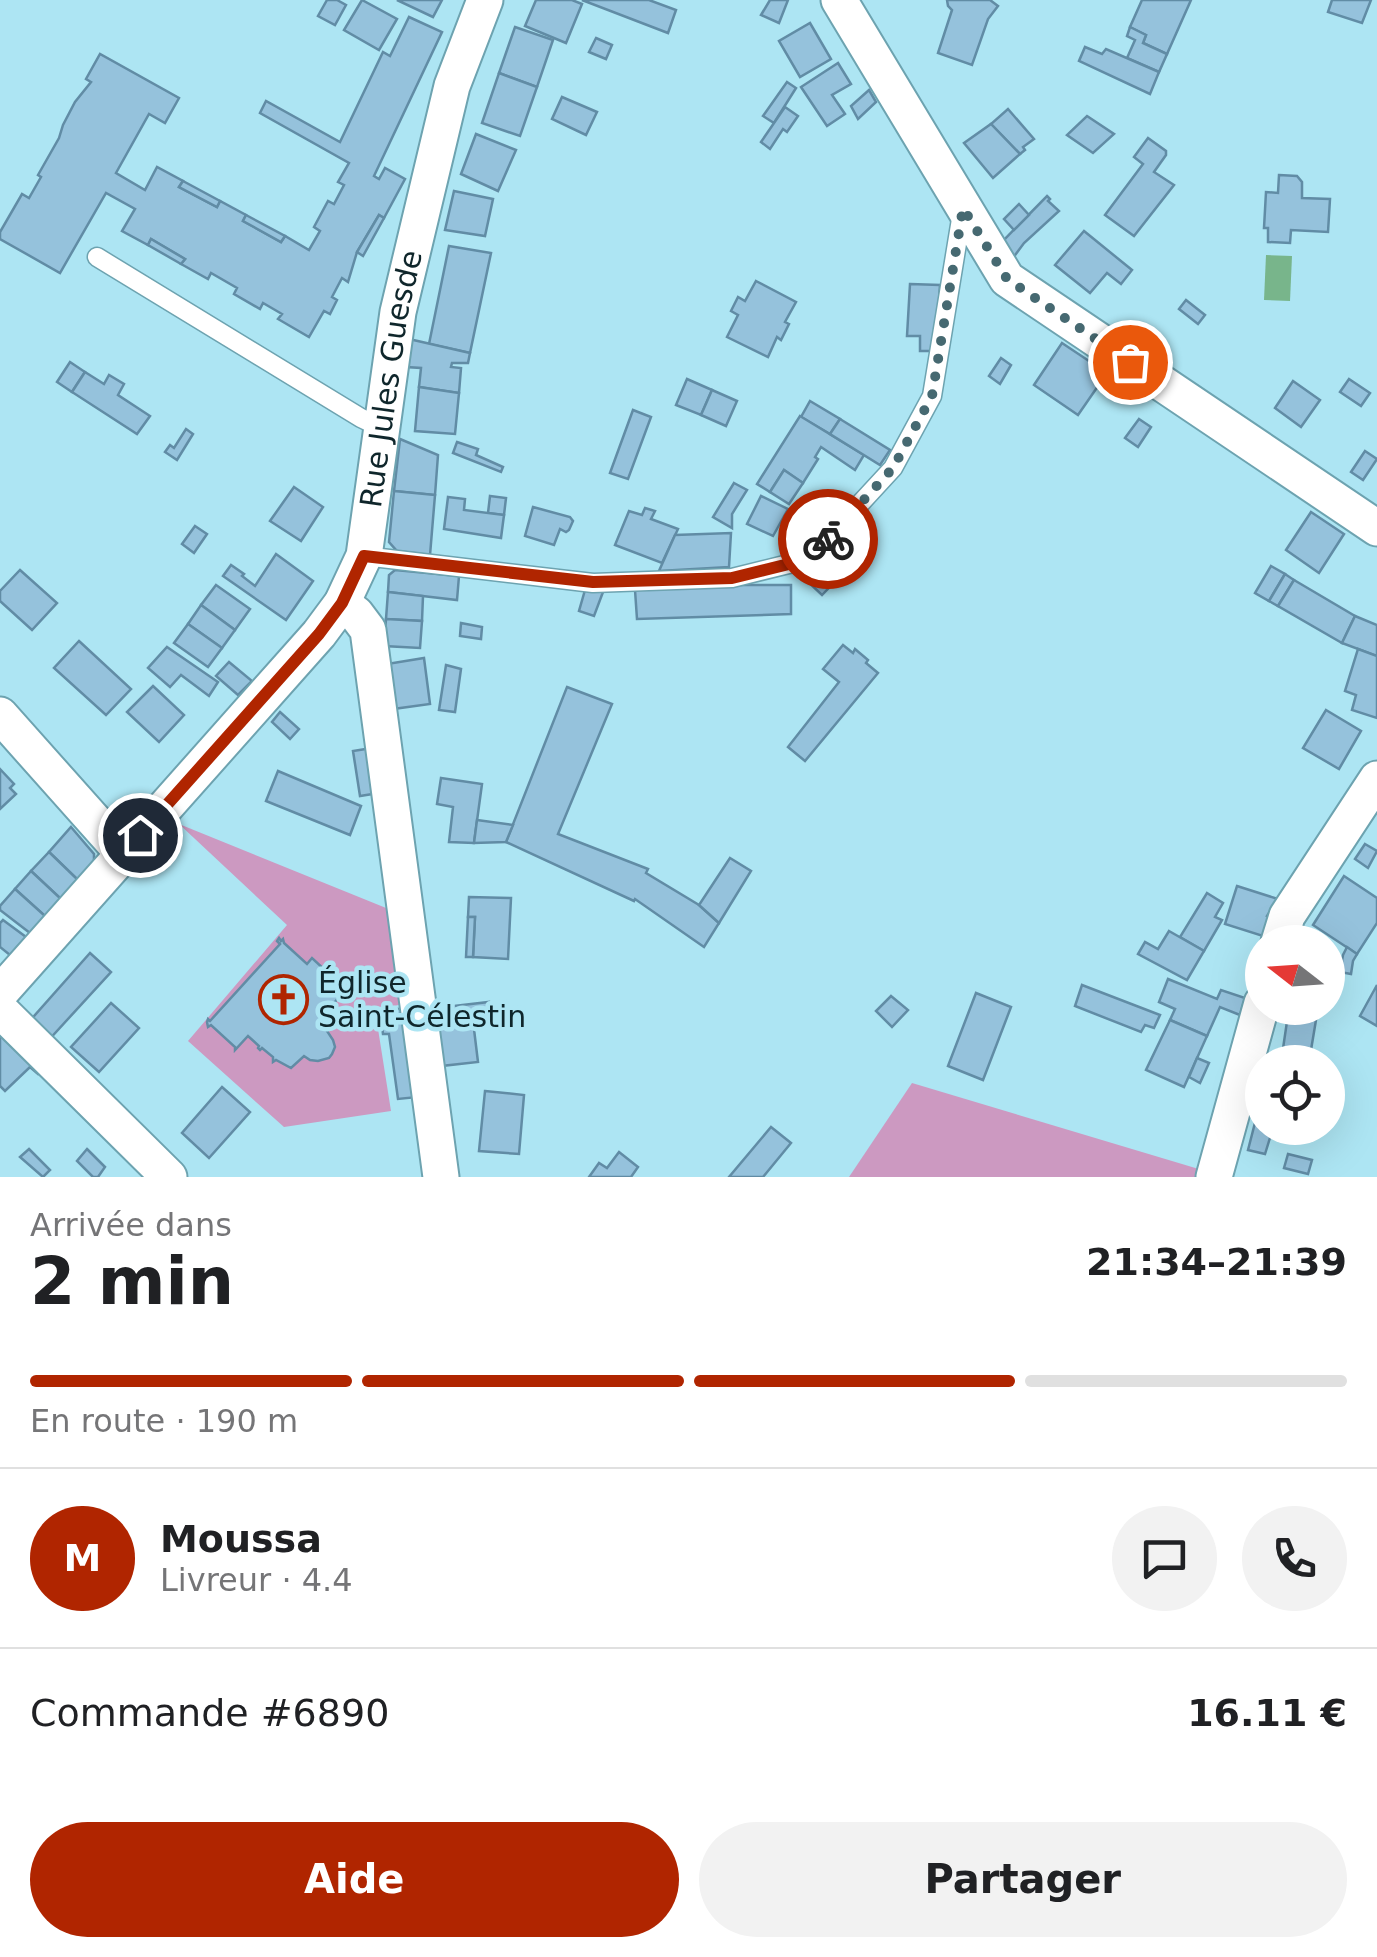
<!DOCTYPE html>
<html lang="fr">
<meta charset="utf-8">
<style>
body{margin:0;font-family:"DejaVu Sans",sans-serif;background:#f2f2f2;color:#202124;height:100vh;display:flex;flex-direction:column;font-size:38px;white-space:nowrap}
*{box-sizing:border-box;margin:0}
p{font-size:32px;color:#757577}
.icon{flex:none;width:55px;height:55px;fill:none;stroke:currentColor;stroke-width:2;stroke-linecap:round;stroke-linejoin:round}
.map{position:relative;height:1177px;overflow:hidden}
.sheet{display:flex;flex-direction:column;background:#fff;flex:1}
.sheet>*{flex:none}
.needle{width:65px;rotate:287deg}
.fabs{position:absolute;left:1245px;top:925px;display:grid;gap:20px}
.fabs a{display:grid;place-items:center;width:100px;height:100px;border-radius:50%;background:#fff;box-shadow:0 10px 40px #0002;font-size:50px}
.pin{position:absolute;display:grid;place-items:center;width:85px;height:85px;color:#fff;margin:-42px;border:5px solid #fff;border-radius:50%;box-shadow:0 2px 10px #0007}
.courier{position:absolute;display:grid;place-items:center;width:100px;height:100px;margin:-50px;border:8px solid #b02500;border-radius:50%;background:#fff;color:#222;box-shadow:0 2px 12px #0007}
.summary em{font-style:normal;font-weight:700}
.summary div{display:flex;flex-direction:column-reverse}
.summary{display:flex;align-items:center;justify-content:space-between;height:170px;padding:0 30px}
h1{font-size:65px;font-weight:700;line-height:75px}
.bar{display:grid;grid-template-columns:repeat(4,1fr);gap:15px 10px;align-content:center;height:120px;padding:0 30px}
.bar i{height:12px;border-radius:8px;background:#e0e0e0}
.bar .active{background:#b02500}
.bar p{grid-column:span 4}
.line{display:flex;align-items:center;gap:25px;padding:0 30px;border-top:2px solid #e0e0e0}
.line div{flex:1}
.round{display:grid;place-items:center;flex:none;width:105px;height:105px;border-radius:52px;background:#f2f2f2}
.button{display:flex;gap:20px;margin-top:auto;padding:20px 30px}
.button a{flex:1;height:115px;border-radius:60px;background:#b02500;color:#fff;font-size:40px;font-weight:700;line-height:115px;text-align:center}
.button a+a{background:#f2f2f2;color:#202124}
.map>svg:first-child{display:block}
</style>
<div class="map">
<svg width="1377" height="1177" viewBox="0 0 1377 1177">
<rect width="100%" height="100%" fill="#ade5f3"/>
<!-- green -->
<g fill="#cc99c1">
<polygon points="179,824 391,910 403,1004 375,1010 391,1111 284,1127 188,1041 287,925"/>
<polygon points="912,1083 1202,1170 1200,1177 849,1177"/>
</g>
<!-- water -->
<polygon fill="#78b58b" points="1266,255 1292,256 1290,301 1264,300"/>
<!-- building -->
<g fill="#95c2dc" stroke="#618ca5" stroke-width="2.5">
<polygon points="327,0 337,0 346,5 335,25 318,16"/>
<polygon points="362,0 397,19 379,50 344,30"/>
<polygon points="397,0 442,0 433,17"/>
<polygon points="536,0 572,0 582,4 566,43 525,26"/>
<polygon points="582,0 649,0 676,10 668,33"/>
<polygon points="770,0 788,0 779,23 761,15"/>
<polygon points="947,0 990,0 998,6 988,19 972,65 938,53 952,10 948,6"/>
<polygon points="1142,0 1191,0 1167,54 1143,43 1146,35 1130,27"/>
<polygon points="1332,0 1371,0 1362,23 1328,12"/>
<polygon points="409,17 442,32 374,176 379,179 385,168 405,179 384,218 379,215 357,252 348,282 342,278 332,297 337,300 330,314 324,311 309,337 278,319 282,314 263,303 260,309 234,294 237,288 211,273 208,279 181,264 185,259 151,239 148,245 122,231 135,209 106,193 60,273 0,239 0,232 22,194 29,198 41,177 38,175 59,138 63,125 75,102 91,82 86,79 100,54 179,98 165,123 149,114 116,173 145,190 157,167 183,181 179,187 217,207 220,201 246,215 243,221 281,242 285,236 309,250 320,231 314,227 328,201 334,204 344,185 338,182 349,163 260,113 266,101 340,142 383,52 390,56"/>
<polygon points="810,23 831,59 800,77 779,41"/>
<polygon points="515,27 553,40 537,87 499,73"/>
<polygon points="1130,27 1146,35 1143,43 1167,54 1159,72 1127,58 1135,40 1127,36"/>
<polygon points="596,38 612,45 606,59 589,52"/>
<polygon points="1085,47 1102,54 1106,49 1159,72 1150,94 1079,61"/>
<polygon points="838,63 851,84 832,95 845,114 827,126 801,87"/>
<polygon points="499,73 537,87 520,136 482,123"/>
<polygon points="787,82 796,88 774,123 763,116"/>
<polygon points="869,90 876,102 858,119 851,106"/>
<polygon points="562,97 597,112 586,135 552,119"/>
<polygon points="785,107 798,116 787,132 783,129 770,149 761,142"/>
<polygon points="1008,109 1034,139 1023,147 1025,150 1020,154 991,124"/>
<polygon points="1087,116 1114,134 1093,153 1067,135"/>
<polygon points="991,124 1020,154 993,178 964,143"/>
<polygon points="476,134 516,150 498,191 461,174"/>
<polygon points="1148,138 1166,151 1166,155 1154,172 1174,185 1134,236 1105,215 1143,164 1134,157"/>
<polygon points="1279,175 1297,176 1302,182 1302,198 1330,199 1328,232 1291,230 1290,243 1268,242 1268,228 1264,228 1266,192 1278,193"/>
<polygon points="183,181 220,201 217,207 179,187"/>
<polygon points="454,191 493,199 485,236 445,230"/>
<polygon points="1047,196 1050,199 1048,201 1059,211 1024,243 1010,262 997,247"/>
<polygon points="1019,204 1029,215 1014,230 1004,219"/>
<polygon points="246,215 285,236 281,242 243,221"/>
<polygon points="379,215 384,218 363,256 357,252"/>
<polygon points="1084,231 1132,270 1121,284 1107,273 1090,293 1055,265"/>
<polygon points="151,239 185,259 181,264 148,245"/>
<polygon points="449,246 491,253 470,353 429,344"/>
<polygon points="756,281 796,302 785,322 789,324 781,340 777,337 768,357 727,337 738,315 731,311 738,297 745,301"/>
<polygon points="910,284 940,285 936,351 920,351 920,336 907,336"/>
<polygon points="1186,300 1205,315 1198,324 1179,309"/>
<polygon points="409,339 470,353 468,363 452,363 451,367 461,368 459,393 419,387 421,368 406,367"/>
<polygon points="1062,343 1107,373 1078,415 1034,385"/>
<polygon points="1001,358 1011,365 1000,384 989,376"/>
<polygon points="70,362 85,372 72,392 57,382"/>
<polygon points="85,372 104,384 109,375 124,384 118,395 150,416 137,434 72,392"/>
<polygon points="687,379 712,390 701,415 676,405"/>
<polygon points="1349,379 1370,393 1361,406 1340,392"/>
<polygon points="1293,381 1320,400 1301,427 1275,408"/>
<polygon points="419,387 459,393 455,434 415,431"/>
<polygon points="712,390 737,401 726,426 701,415"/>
<polygon points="810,401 840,419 830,434 801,417"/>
<polygon points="633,410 651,417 628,479 610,473"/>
<polygon points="800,416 864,455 855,470 821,447 815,457 818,459 803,483 784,470 770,492 757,484"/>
<polygon points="840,419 890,450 880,465 830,434"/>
<polygon points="1139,419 1151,427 1138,447 1125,438"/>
<polygon points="186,429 193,434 177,460 165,452 170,445 174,448"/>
<polygon points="400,439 438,455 435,495 394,491"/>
<polygon points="457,442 478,449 476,455 503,467 501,472 453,453"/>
<polygon points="1365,451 1377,459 1363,480 1351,472"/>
<polygon points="784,470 803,483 789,504 770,492"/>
<polygon points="734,483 747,490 732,514 732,528 713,517"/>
<polygon points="294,487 323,507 301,541 270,521"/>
<polygon points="394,491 435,495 430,555 397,551 389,542"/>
<polygon points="490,496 506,498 504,515 488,513"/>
<polygon points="761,496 788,509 773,536 747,524"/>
<polygon points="448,497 465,499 464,510 504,515 501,538 444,529"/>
<polygon points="533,507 570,517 573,521 569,530 566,532 560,529 554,545 525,536"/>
<polygon points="645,508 655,511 651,519 678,529 662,563 615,545 629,511 642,515"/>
<polygon points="1311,512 1344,534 1319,573 1286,550"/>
<polygon points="195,526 207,534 194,553 182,544"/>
<polygon points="852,529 864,540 843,561 849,567 822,595 804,578"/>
<polygon points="731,533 729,567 659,571 675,535"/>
<polygon points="276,554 313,581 286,620 223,576 231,565 244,574 242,576 255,586"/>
<polygon points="1271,566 1285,574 1269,601 1255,593"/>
<polygon points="20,570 57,603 32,630 0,601 0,591"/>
<polygon points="395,570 459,576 457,600 388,592 389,575"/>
<polygon points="1285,574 1294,580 1278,606 1269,601"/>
<polygon points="1294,580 1355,616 1342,643 1278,606"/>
<polygon points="216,585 250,609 235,630 201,605"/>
<polygon points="728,585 791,585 791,614 637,619 635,590"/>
<polygon points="585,590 603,592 594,616 579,611"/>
<polygon points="388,592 423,596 422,621 386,619"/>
<polygon points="201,605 235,630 222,648 188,624"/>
<polygon points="1355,616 1377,625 1377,656 1342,643"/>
<polygon points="386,619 422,621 420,648 384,646"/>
<polygon points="461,623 482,627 481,639 460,636"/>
<polygon points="188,624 222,648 208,667 174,643"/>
<polygon points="79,641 131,689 106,715 54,668"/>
<polygon points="843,645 853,653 855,649 868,660 866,663 878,673 805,761 788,747 839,682 823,669"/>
<polygon points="167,647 218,682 209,696 181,675 170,687 148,668"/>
<polygon points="1358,649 1377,656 1377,718 1352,710 1356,695 1345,691"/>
<polygon points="424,658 430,704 393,709 387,664"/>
<polygon points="229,662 252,681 238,695 216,676"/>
<polygon points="446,665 461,669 455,712 439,710"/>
<polygon points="153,686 184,715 159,742 127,712"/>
<polygon points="567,687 612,704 558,834 648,869 646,873 699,905 719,923 704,947 635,899 634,901 506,842"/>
<polygon points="1326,710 1361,731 1339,769 1303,748"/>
<polygon points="280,712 299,729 290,739 272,722"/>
<polygon points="372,748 379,793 360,796 353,751"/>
<polygon points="0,769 14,784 10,788 16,794 0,809"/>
<polygon points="278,771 361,806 350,835 266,801"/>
<polygon points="441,778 482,784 474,843 449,842 453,807 437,804"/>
<polygon points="477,820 513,825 506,842 474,843"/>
<polygon points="71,827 94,854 94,863 78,880 49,852"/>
<polygon points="1365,844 1377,851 1368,868 1355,859"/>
<polygon points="49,852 78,880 61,899 31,871"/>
<polygon points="730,858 751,871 719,923 699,905"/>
<polygon points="31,871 61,899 45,916 15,889"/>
<polygon points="1344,876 1377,898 1377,923 1357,954 1313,925"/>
<polygon points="1237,886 1278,899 1267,916 1271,918 1266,937 1225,924"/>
<polygon points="15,889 45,916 30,933 0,910 0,906"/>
<polygon points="1207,893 1223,903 1215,917 1222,920 1204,951 1180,937"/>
<polygon points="469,897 511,898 508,959 473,957 475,917 468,917"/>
<polygon points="468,917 475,917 473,957 466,957"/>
<polygon points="3,920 26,937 10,955 0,947 0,923"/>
<polygon points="1169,931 1204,951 1187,980 1138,954 1145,942 1158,949"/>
<polygon points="279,938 281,941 283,939 284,943 307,964 312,958 339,983 337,985 344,991 330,1008 335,1017 327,1031 333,1040 335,1047 332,1054 329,1058 318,1061 310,1060 304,1056 291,1068 276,1060 273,1062 273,1057 262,1048 260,1050 258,1048 259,1046 248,1036 235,1050 235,1047 211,1025 208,1027 207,1022 208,1019 210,1021 280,944 277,941"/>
<polygon points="1347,947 1357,954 1353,961 1351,974 1340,972 1343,955"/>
<polygon points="90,953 111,972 46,1043 27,1024"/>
<polygon points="1330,962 1342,962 1339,986 1328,985"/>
<polygon points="1168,979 1217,999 1221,990 1245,998 1240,1015 1220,1007 1207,1036 1170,1020 1175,1009 1159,1002"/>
<polygon points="1082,985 1160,1015 1154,1028 1145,1025 1141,1032 1075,1006"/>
<polygon points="1377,985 1377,1026 1360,1016"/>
<polygon points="976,993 1011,1007 983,1080 948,1066"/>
<polygon points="891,996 908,1010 892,1027 876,1011"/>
<polygon points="489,1002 491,1019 473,1021 478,1062 441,1066 436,1025 455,1023 453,1006"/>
<polygon points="111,1003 139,1028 99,1072 71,1047"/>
<polygon points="407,1008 418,1097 398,1099 389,1034 383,1034 380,1011"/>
<polygon points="1289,1008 1318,1008 1309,1062 1281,1062"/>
<polygon points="1170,1020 1207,1036 1184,1087 1146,1070"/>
<polygon points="0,1033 44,1067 38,1074 30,1067 5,1091 0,1086"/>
<polygon points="1197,1058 1209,1063 1200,1083 1189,1077"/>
<polygon points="222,1087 250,1112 209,1158 182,1133"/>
<polygon points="485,1091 524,1095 519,1154 479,1151"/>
<polygon points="1257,1115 1262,1117 1262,1128 1273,1128 1265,1154 1248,1150"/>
<polygon points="771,1127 791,1143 763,1177 729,1177"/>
<polygon points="29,1149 50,1170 43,1177 20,1157"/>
<polygon points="87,1149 105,1167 98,1177 93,1177 77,1161"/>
<polygon points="619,1152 638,1167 631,1177 589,1177 599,1163 607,1168"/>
<polygon points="1288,1154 1312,1160 1308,1174 1284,1168"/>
</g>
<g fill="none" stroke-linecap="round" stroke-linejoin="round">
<defs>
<g id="service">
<polyline points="97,257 361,418 382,428"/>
<polyline points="364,556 593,583 732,578 809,559 893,468 932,396 962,213"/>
</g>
<g id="minor">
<polyline points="839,0 1007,279 1377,528"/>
<polyline points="342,603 356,614 368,630 441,1177"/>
<polyline points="0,715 123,853"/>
<polyline points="1279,942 1287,916 1377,779"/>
<path id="s1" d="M 0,993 L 319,634 L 342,603 L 364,556 L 398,312 L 452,86 L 485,0"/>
<polyline points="0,1010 169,1177"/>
<polyline points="1214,1177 1262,1003"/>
</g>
</defs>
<!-- service casing -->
<use href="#service" stroke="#6da3b0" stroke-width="21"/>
<!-- minor casing -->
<use href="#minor" stroke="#6da3b0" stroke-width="39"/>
<!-- service -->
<use href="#service" stroke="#fff" stroke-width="18"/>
<!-- minor -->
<use href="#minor" stroke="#fff" stroke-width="35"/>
</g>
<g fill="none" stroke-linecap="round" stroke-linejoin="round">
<!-- done -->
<polyline stroke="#466971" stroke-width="10" stroke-dasharray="0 18" points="828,539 893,468 932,396 963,208 1007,279 1130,362"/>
<!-- route -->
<polyline stroke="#b02500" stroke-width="12" points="140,835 319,634 342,603 364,556 593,582 732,578 809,559 828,539"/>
</g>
<!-- icons -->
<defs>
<symbol id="church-ring" viewBox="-11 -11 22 22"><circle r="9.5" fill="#ade5f3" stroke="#b02500" stroke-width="1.5"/><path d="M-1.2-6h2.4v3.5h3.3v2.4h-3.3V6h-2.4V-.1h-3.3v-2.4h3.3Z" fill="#b02500"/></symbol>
</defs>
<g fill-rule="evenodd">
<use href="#church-ring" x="256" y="972" width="55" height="55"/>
</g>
<g text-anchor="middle" stroke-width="9" stroke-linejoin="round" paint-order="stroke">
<!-- street labels -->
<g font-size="30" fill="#0f262b" stroke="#ade5f3">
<text dy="10" stroke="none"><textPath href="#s1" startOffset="750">Rue Jules Guesde</textPath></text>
</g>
<!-- poi labels -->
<g font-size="30" fill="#0f262b" stroke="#ade5f3" text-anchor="start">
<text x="318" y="993">Église<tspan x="318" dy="34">Saint-Célestin</tspan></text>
</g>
</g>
</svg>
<div class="fabs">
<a><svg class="needle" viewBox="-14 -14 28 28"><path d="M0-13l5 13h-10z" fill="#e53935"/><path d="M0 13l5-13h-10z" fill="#757577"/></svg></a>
<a><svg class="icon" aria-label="locate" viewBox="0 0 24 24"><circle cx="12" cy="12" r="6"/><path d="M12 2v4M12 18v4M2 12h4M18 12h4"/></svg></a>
</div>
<div class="pin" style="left:1130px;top:362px;background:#ea580c"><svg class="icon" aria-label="bag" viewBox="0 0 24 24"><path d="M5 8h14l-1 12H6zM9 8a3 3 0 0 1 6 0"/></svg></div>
<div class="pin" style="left:140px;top:835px;background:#1f2937"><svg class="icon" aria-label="home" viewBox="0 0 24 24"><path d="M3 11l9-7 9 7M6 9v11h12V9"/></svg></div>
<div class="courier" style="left:828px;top:539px"><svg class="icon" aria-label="bike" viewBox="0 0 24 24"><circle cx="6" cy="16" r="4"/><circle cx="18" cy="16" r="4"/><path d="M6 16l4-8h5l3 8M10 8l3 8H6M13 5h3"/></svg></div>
</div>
<section class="sheet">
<div class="summary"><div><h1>2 min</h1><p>Arrivée dans</p></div><em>21:34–21:39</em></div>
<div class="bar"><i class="active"></i><i class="active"></i><i class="active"></i><i></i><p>En route · 190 m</p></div>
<div class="line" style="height:180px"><b class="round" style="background:#b02500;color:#fff">M</b><div><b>Moussa</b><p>Livreur · 4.4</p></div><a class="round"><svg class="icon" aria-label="chat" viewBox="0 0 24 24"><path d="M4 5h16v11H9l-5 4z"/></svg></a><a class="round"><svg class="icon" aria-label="phone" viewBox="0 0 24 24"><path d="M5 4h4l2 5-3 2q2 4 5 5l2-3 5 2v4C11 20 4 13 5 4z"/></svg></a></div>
<div class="line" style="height:130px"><div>Commande #6890</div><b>16.11 €</b></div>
<div class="button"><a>Aide</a><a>Partager</a></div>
</section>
